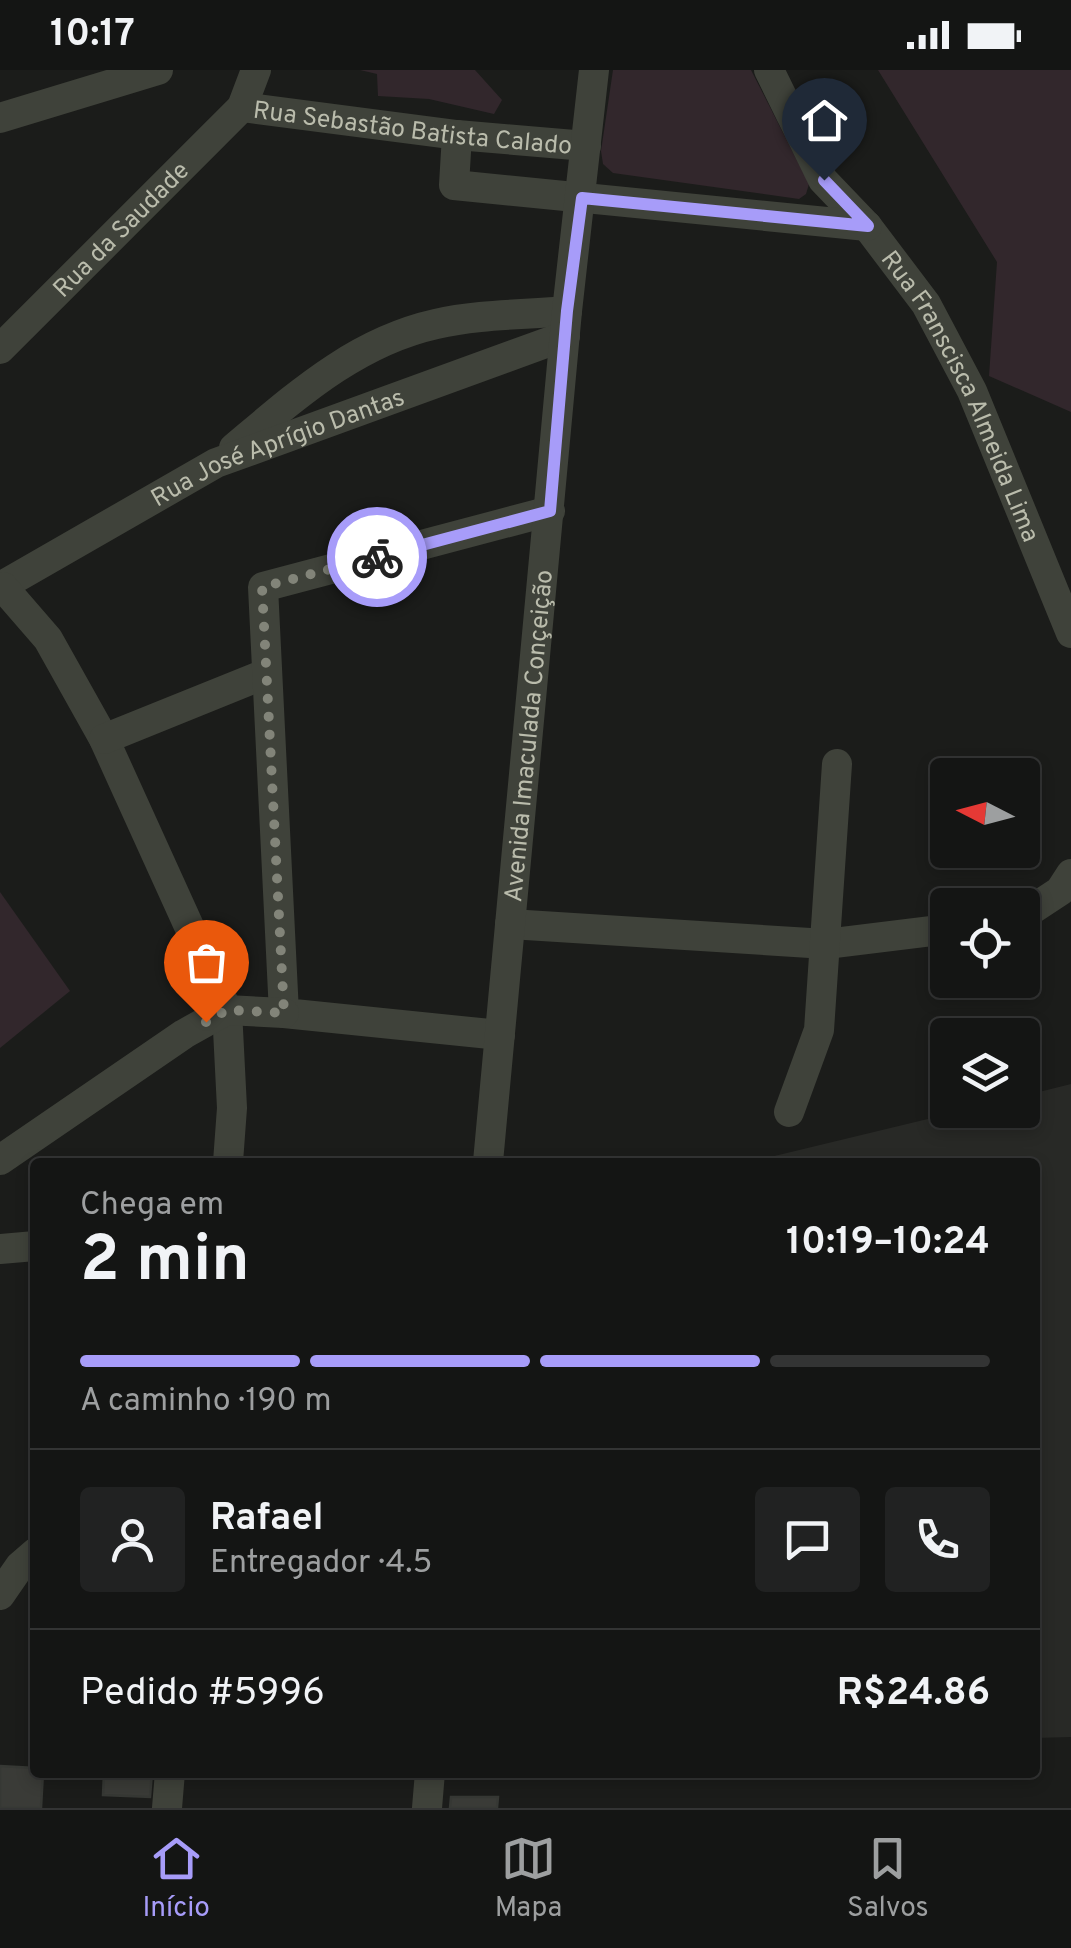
<!DOCTYPE html>
<html lang="pt">
<meta charset="utf-8">
<style>
body{margin:0;font-family:Overpass,sans-serif;background:#212222;color:#f1f3f6;height:100vh;display:flex;flex-direction:column;font-size:38px;white-space:nowrap}
*{box-sizing:border-box;margin:0}
p{font-size:32px;color:#9d9fa0}
.icon{flex:none;width:55px;height:55px;fill:none;stroke:currentColor;stroke-width:2;stroke-linecap:round;stroke-linejoin:round}
.map{position:relative;flex:1;overflow:hidden}
.sheet{position:absolute;left:30px;top:1088px;width:1010px;height:620px;display:flex;flex-direction:column;background:#141514;border-radius:10px;box-shadow:0 5px 15px #0003,0 0 0 2px #333434}
.sheet>*{flex:none}
.needle{width:65px;rotate:276deg}
.tools{position:absolute;left:930px;top:688px;display:grid;gap:20px}
.tools a{display:grid;place-items:center;width:110px;height:110px;border-radius:10px;background:#141514;box-shadow:0 5px 15px #0003,0 0 0 2px #333434;font-size:50px}
.pin{position:absolute;display:grid;place-items:center;width:85px;height:85px;color:#fff;margin:-102px -42px;border-radius:50% 50% 50% 0;rotate:-45deg;box-shadow:0 0 10px #0007}
.pin .icon{rotate:45deg}
.courier{position:absolute;display:grid;place-items:center;width:100px;height:100px;margin:-50px;border:8px solid #a79cf9;border-radius:50%;background:#fff;color:#222;box-shadow:0 2px 12px #0007}
.overview em{font-style:normal;font-weight:700}
.overview div{display:flex;flex-direction:column-reverse}
.overview{display:flex;align-items:center;justify-content:space-between;height:170px;padding:0 50px}
h1{font-size:65px;font-weight:700;line-height:75px}
.bar{display:grid;grid-template-columns:repeat(4,1fr);gap:15px 10px;align-content:center;height:120px;padding:0 50px}
.bar i{height:12px;border-radius:8px;background:#333434}
.bar .on{background:#a79cf9}
.bar p{grid-column:span 4}
.line{display:flex;align-items:center;gap:25px;padding:0 50px;border-top:2px solid #333434}
.line div{flex:1}
.round{display:grid;place-items:center;flex:none;width:105px;height:105px;border-radius:10px;background:#212222}
.status{display:flex;justify-content:space-between;align-items:center;height:70px;padding:0 50px;background:#141514;direction:ltr}
.status svg{height:28px;fill:currentColor}
.tab-bar{display:flex;justify-content:space-around;align-items:center;height:140px;border-top:2px solid #333434;background:#141514;font-size:28px;color:#9d9fa0}
.tab-bar a{display:grid;justify-items:center;gap:5px}
.tab-bar .on{color:#a79cf9}
.map>svg:first-child{display:block}
</style>
<div class="status"><b>10:17</b><svg viewBox="0 0 49 12"><path d="M0 12V9h3v3zM5 12V6h3v6zM10 12V3h3v9zM15 12V0h3v12zM26 1h20v11H26zM47 4h2v5h-2z"/></svg></div>
<div class="map">
<svg width="1071" height="1738" viewBox="0 0 1071 1738">
<rect width="100%" height="100%" fill="#1b1c1a"/>
<!-- built -->
<polygon fill="#282926" points="1071,1014 1071,1667 1035,1668 1035,1092 750,1092 965,1040 1022,1040 1023,1026"/>
<!-- green -->
<g fill="#32272c">
<polygon points="360,0 475,0 502,30 494,44 429,29 378,26 377,4"/>
<polygon points="613,0 751,0 809,114 806,124 799,129 613,103 603,94 601,81"/>
<polygon points="878,0 1071,0 1071,342 989,306 997,192"/>
<polygon points="0,822 70,921 0,978"/>
</g>
<!-- building -->
<g fill="#3a3b37" stroke="#363834" stroke-width="2.5">
<polygon points="0,1696 35,1698 35,1702 43,1702 41,1738 0,1738"/>
<polygon points="104,1702 152,1702 150,1727 103,1725"/>
<polygon points="451,1727 498,1727 497,1738 450,1738"/>
</g>
<g fill="none" stroke-linecap="round" stroke-linejoin="round">
<!-- street -->
<g stroke="#3f423a" stroke-width="30">
<path id="s1" d="M 769,0 L 823,110 L 867,156 L 926,234 L 972,321 L 1071,563"/>
<path id="s2" d="M 242,37 L 457,65 L 586,76"/>
<polyline points="0,48 158,0"/>
<polyline points="457,65 454,115 867,156"/>
<path id="s3" d="M 0,279 L 242,37 L 256,0"/>
<path d="M 234,378 C 296,326 355,272 436,254 C 478,244 524,245 567,241"/>
<path id="s4" d="M 0,517 L 216,393 L 565,266"/>
<polyline points="3,517 48,569 104,669 227,940 232,1038 228,1092"/>
<polyline points="104,669 265,604"/>
<polyline points="1022,846 1060,821 1071,804"/>
<polyline points="510,854 826,874 948,859"/>
<polyline points="500,965 284,943 263,517 550,441"/>
<polyline points="789,1042 819,960 837,694"/>
<polyline points="0,1090 184,964 227,940 284,943"/>
<path id="s5" d="M 488,1092 L 567,241 L 594,0"/>
<polyline points="0,1179 35,1176"/>
<polyline points="0,1525 20,1496 35,1483"/>
<polyline points="167,1738 170,1702"/>
<polyline points="427,1738 430,1702"/>
</g>
</g>
<g fill="none" stroke-linecap="round" stroke-linejoin="round">
<!-- done -->
<polyline stroke="#828479" stroke-width="10" stroke-dasharray="0 18" points="206,952 227,940 284,943 262,517 377,487"/>
<!-- route -->
<polyline stroke="#a79cf9" stroke-width="12" points="377,487 550,441 567,241 582,128 868,156 824,110"/>
</g>
<g text-anchor="middle" stroke-width="10" stroke-linejoin="round" paint-order="stroke">
<!-- street labels -->
<g font-size="25" fill="#babcac" stroke="#161715">
<text dy="9" stroke="none"><textPath href="#s2" startOffset="172">Rua Sebastão Batista Calado</textPath></text>
<text dy="9" stroke="none"><textPath href="#s3" startOffset="170">Rua da Saudade</textPath></text>
<text dy="9" stroke="none"><textPath href="#s1" startOffset="382">Rua Franscisca Almeida Lima</textPath></text>
<text dy="9" stroke="none"><textPath href="#s4" startOffset="312">Rua José Aprígio Dantas</textPath></text>
<text dy="9" stroke="none"><textPath href="#s5" startOffset="428">Avenida Imaculada Conçeição</textPath></text>
</g>
</g>
</svg>
<div class="tools">
<a><svg class="needle" viewBox="-14 -14 28 28"><path d="M0-13l5 13h-10z" fill="#e53935"/><path d="M0 13l5-13h-10z" fill="#9d9fa0"/></svg></a>
<a><svg class="icon" aria-label="locate" viewBox="0 0 24 24"><circle cx="12" cy="12" r="6"/><path d="M12 2v4M12 18v4M2 12h4M18 12h4"/></svg></a>
<a><svg class="icon" aria-label="layers" viewBox="0 0 24 24"><path d="M12 4l9 5-9 5-9-5zM3 14l9 5 9-5"/></svg></a>
</div>
<div class="pin" style="left:206px;top:952px;background:#ea580c"><svg class="icon" aria-label="bag" viewBox="0 0 24 24"><path d="M5 8h14l-1 12H6zM9 8a3 3 0 0 1 6 0"/></svg></div>
<div class="pin" style="left:824px;top:110px;background:#1f2937"><svg class="icon" aria-label="home" viewBox="0 0 24 24"><path d="M3 11l9-7 9 7M6 9v11h12V9"/></svg></div>
<div class="courier" style="left:377px;top:487px"><svg class="icon" aria-label="bike" viewBox="0 0 24 24"><circle cx="6" cy="16" r="4"/><circle cx="18" cy="16" r="4"/><path d="M6 16l4-8h5l3 8M10 8l3 8H6M13 5h3"/></svg></div>
<section class="sheet">
<div class="overview"><div><h1>2 min</h1><p>Chega em</p></div><em>10:19–10:24</em></div>
<div class="bar"><i class="on"></i><i class="on"></i><i class="on"></i><i></i><p>A caminho · 190 m</p></div>
<div class="line" style="height:180px"><a class="round"><svg class="icon" aria-label="person" viewBox="0 0 24 24"><circle cx="12" cy="8" r="4"/><path d="M4 21q1-7 8-7t8 7"/></svg></a><div><b>Rafael</b><p>Entregador · 4.5</p></div><a class="round"><svg class="icon" aria-label="chat" viewBox="0 0 24 24"><path d="M4 5h16v11H9l-5 4z"/></svg></a><a class="round"><svg class="icon" aria-label="phone" viewBox="0 0 24 24"><path d="M5 4h4l2 5-3 2q2 4 5 5l2-3 5 2v4C11 20 4 13 5 4z"/></svg></a></div>
<div class="line" style="height:130px"><div>Pedido #5996</div><b>R$24.86</b></div>
</section>
</div>
<nav class="tab-bar">
<a class="on"><svg class="icon" aria-label="home" viewBox="0 0 24 24"><path d="M3 11l9-7 9 7M6 9v11h12V9"/></svg>Início</a>
<a><svg class="icon" aria-label="map" viewBox="0 0 24 24"><path d="M3 6l6-2 6 2 6-2v14l-6 2-6-2-6 2zM9 4v14M15 6v14"/></svg>Mapa</a>
<a><svg class="icon" aria-label="saved" viewBox="0 0 24 24"><path d="M7 4h10v16l-5-4-5 4z"/></svg>Salvos</a>
</nav>
